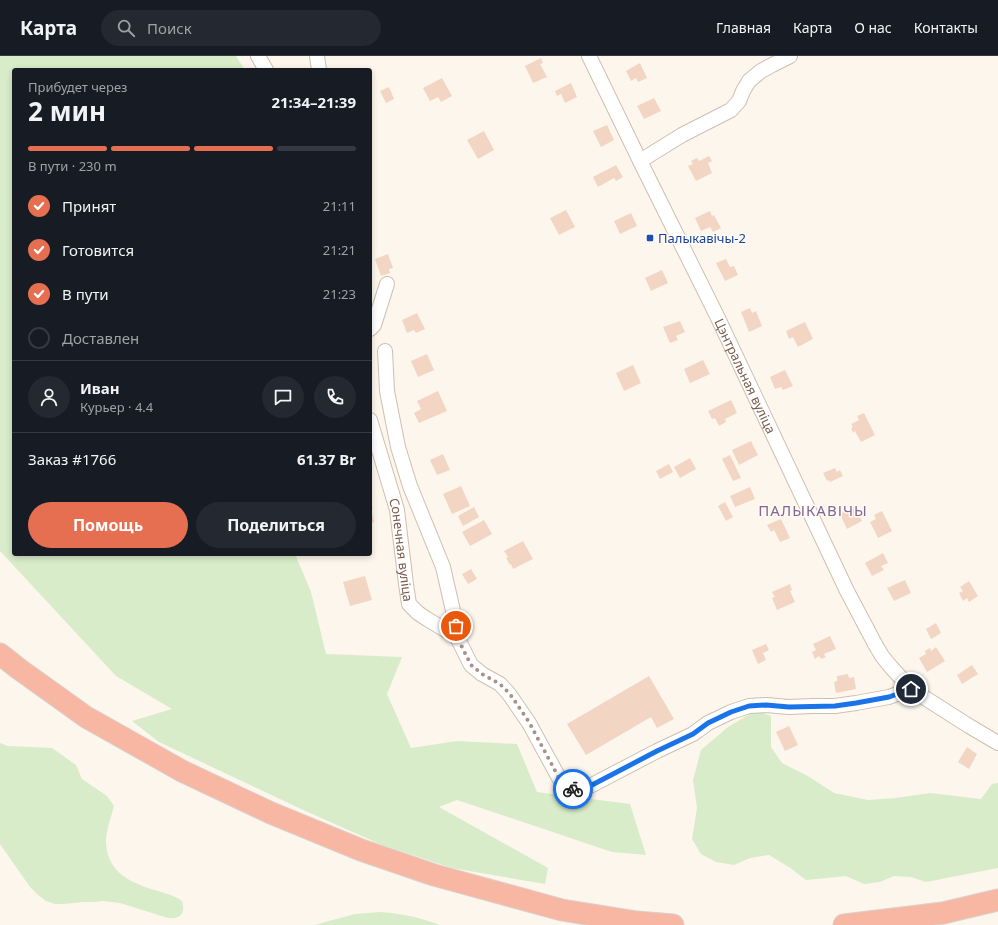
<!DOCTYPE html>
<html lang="ru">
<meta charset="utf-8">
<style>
body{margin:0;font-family:"Noto Sans",sans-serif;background:#242831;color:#f1f3f6;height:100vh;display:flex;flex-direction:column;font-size:15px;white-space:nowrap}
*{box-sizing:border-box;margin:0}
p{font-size:13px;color:#9ea1a6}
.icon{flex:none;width:22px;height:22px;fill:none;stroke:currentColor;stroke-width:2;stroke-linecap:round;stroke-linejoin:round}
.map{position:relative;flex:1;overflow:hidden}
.sheet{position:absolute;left:12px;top:12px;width:360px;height:488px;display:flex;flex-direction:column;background:#171b24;border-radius:4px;box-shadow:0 2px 6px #0003}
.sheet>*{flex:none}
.pin{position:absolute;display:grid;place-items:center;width:34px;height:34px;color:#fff;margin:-17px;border:2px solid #fff;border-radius:50%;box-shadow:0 1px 4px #0007}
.courier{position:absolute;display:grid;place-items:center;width:40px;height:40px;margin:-20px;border:3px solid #1a73e8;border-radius:50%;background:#fff;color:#222;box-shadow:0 1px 5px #0007}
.summary em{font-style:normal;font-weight:700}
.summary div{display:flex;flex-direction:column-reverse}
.summary{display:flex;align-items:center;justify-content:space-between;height:68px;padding:0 16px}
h1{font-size:26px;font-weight:700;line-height:30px}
.bar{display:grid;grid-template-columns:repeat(4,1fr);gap:6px 4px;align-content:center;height:48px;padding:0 16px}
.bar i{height:5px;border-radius:3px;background:#363941}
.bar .selected{background:#e76f51}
.bar p{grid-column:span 4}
.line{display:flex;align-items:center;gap:10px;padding:0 16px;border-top:1px solid #363941}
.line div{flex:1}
.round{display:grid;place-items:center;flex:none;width:42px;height:42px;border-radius:21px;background:#242831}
ol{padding:0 16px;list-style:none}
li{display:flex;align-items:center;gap:12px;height:44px}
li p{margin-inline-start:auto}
li .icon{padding:4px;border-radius:50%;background:#e76f51;color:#fff;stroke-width:4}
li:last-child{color:#9ea1a6}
li i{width:22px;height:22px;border:2px solid #363941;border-radius:50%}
.button{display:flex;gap:8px;margin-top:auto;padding:8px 16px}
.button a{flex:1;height:46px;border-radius:24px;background:#e76f51;color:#fff;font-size:16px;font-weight:700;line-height:46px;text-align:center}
.button a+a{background:#242831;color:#f1f3f6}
header{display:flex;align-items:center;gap:24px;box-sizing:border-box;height:56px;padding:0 20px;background:#171b24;border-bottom:1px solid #363941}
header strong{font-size:19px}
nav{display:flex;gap:22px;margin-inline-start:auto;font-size:14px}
.search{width:280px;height:36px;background:#242831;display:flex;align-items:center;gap:10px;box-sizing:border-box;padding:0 14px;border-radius:22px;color:#9ea1a6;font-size:15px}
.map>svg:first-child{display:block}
</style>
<header>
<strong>Карта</strong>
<div class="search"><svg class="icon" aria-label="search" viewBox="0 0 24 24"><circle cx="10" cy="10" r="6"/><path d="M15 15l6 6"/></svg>Поиск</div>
<nav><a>Главная</a><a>Карта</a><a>О нас</a><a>Контакты</a></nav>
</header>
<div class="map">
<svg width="998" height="869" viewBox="0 0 998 869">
<rect width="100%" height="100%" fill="#fdf6ec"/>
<!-- green -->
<g fill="#d8ecc9">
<polygon points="0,0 236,0 245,14 14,14 14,498 295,498 311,536 326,598 402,601 387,638 411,692 457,685 517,688 537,736 630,748 646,799 612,796 457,744 439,751 548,812 545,828 452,812 382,789 301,753 159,686 132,665 172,653 116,620 0,495"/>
<polygon points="761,656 771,660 771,691 782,707 808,720 834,737 868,744 896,742 930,737 981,743 992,728 998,727 998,812 926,826 911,821 894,820 880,826 864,828 846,820 806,824 789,811 769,799 750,802 734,809 716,806 701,798 692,783 697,752 693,724 701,694 728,671 750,658"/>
<path d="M 0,687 L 8,690 L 52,692 L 76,709 L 82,723 L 107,740 L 114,750 C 111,762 106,774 106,786 C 107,813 125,824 148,832 C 160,836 172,838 182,845 C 186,857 180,864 168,862 L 120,847 L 103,845 L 94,846 L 83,846 L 63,848 L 55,848 L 46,845 L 38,839 L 30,831 L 0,788 Z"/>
<path d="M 381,856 C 403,858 419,861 440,869 L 315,869 L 329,865 L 355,858 Z"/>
</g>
<!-- building -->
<g fill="#f3d5c3">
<polygon points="541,2 543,7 540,8 547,21 533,27 525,10"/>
<polygon points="640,7 647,22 638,26 636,22 631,25 626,15"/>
<polygon points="442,22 452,40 441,46 438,41 430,45 423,32"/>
<polygon points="571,27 577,41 565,47 561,38 557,40 555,35"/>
<polygon points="389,31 394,43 386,47 380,35"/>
<polygon points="654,42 661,55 644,63 637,50"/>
<polygon points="607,69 614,84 601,91 593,75"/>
<polygon points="484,75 494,94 478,103 467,84"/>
<polygon points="709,100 712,105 708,107 712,117 696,125 688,110 693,108 691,105 697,102 699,105"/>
<polygon points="616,109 623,121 616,125 614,122 598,131 593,121"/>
<polygon points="566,154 575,171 559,179 550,162"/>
<polygon points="710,155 712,160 714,159 721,172 713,176 710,171 701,175 695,162"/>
<polygon points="631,157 637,170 620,178 614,165"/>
<polygon points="388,198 393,212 389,213 390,217 381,220 375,203"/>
<polygon points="726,203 730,211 734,210 738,219 725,225 716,207"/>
<polygon points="662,214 668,227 651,235 645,222"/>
<polygon points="750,252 752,257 756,255 762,270 749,276 741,256"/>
<polygon points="417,257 425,273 416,277 414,274 407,277 402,264"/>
<polygon points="680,265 685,276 676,280 678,284 670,287 663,271"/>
<polygon points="805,266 813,283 798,291 793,281 789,283 786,275"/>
<polygon points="427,298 434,314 418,321 411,305"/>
<polygon points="703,304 710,318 690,327 684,313"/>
<polygon points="633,309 641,327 624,335 616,317"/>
<polygon points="785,314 793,330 783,334 781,331 775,333 770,321"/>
<polygon points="438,335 447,355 419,367 414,357 421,353 417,345"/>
<polygon points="731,344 737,357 725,363 726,366 719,370 715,362 712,363 708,355"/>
<polygon points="864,357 875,379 861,386 855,375 853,377 851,372 853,371 851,368 859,364 857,360"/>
<polygon points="751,385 758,399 739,409 732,394"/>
<polygon points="443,398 450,414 437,419 430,404"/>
<polygon points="730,399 741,422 733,425 722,403"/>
<polygon points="690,402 696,413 680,422 674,411"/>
<polygon points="669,408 673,416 660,423 656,415"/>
<polygon points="835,412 837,416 840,414 843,420 830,426 829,424 827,425 823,417"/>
<polygon points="461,430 470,450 452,458 443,438"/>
<polygon points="750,431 755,443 735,451 730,440"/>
<polygon points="725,446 733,461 726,465 718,450"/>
<polygon points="371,447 373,453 371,453 374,466 370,467 370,448"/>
<polygon points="474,451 479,461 463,470 458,460"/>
<polygon points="855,451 862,465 847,473 840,458"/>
<polygon points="882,455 892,475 878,482 870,466 876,463 874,459"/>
<polygon points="781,463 790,482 780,486 774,474 771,476 767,469"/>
<polygon points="484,464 492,478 470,490 462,476"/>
<polygon points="523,485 533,503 513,513 511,508 510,509 506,502 508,501 504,495"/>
<polygon points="883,497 888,507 881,510 884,514 872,520 865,507"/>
<polygon points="471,513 477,523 468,528 462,518"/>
<polygon points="365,520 372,544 350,550 343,526"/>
<polygon points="905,524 911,537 894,545 887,532"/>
<polygon points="969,525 978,540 969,546 967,542 963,545 959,537 963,535 960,531"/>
<polygon points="790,528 792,534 790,535 795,546 777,554 772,542 775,541 772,536"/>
<polygon points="936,567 941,577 931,583 926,573"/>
<polygon points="830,580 836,593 824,598 826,601 821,603 819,600 815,603 812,596 816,594 813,588"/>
<polygon points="766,588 769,594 763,597 766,604 758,608 752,594"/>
<polygon points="936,591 945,605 927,616 919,602 926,598 925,595 930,592 931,595"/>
<polygon points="972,609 978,618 962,628 957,619"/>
<polygon points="848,618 849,622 854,621 856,633 836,637 834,626 837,625 837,620"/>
<polygon points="649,620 674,663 657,672 651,661 586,699 567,668"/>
<polygon points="789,670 798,689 785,695 776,676"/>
<polygon points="967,691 977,698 969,713 958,706"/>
</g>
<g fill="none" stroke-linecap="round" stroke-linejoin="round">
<defs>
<g id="minor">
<polyline points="258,0 266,14"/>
<polyline points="317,0 319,14"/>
<path id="s1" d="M 589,0 L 640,105 L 717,260 L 847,535 L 875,588 L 882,600 L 891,611 L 911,633 L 969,670 L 998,687"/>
<polyline points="640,105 682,79 731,54 739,45 743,35 749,25 761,15 772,9 790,0"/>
<polyline points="370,273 374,269 387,228"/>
<polyline points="385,295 387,335 398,391 410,430 443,511 454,559 457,581"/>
<path id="s2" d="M 370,364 L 397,454 L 406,528 L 409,548 L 418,557 L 427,563 L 457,581 L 471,609 L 482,618 L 500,628 L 509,638 L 529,667 L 559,722 L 567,730 L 577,734 L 592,729 L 657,695 L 693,678 L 708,667 L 731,656 L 749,650 L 766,649 L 789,651 L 813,650 L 835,650 L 856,647 L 889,641 L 911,633"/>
</g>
<g id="highway">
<polyline points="0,598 19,613 86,661 182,715 271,757 361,794 434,819 562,854 637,866 673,869"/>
<polyline points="844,869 943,857 998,844"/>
</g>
</defs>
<!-- minor casing -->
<use href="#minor" stroke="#d1beb0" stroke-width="16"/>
<!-- highway casing -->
<use href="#highway" stroke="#dad1cd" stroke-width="23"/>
<!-- minor -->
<use href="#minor" stroke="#fff" stroke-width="14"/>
<!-- highway -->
<use href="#highway" stroke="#f7b7a3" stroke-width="21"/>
</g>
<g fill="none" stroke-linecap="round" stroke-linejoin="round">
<!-- done -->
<polyline stroke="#a89285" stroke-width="4" stroke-dasharray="0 7.2" points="456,570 457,581 471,609 482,618 500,628 510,638 529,666 559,722 568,730 573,733"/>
<!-- route -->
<polyline stroke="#1a73e8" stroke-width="5" points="573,733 578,734 592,729 657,695 693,678 708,667 731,656 749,650 766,649 789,651 835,650 856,647 889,641 911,633"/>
</g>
<!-- markers -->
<rect fill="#1a4fb4" stroke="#fffaf3" stroke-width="1.5" x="646" y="178" width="8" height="8" rx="2"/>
<g text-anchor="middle" stroke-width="3" stroke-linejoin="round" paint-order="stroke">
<!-- transit labels -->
<g font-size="13" fill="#164399" stroke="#fffaf3" text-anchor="start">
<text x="658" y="187">Палыкавічы-2</text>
</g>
<!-- street labels -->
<g font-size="13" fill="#7a5c4d" stroke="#fffaf3">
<text dy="5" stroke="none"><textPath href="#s1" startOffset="356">Цэнтральная вуліца</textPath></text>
<text dy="5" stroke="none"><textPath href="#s2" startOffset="134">Сонечная вуліца</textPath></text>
</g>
<!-- quarter labels -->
<g font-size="15" letter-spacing="1" fill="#846695" stroke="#fffaf3">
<text x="813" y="460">ПАЛЫКАВІЧЫ</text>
</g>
</g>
</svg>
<div class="pin" style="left:456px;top:570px;background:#ea580c"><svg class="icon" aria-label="bag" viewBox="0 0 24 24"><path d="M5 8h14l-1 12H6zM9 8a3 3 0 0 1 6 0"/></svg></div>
<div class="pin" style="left:911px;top:633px;background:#1f2937"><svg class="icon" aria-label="home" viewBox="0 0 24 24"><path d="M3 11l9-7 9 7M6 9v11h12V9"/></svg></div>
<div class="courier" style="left:573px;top:733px"><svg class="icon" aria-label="bike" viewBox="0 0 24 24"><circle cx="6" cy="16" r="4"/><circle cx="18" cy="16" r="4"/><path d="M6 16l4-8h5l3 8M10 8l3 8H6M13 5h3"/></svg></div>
<section class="sheet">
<div class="summary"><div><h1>2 мин</h1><p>Прибудет через</p></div><em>21:34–21:39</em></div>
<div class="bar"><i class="selected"></i><i class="selected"></i><i class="selected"></i><i></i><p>В пути · 230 m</p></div>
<ol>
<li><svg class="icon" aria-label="check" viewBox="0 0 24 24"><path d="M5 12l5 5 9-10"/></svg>Принят<p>21:11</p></li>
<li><svg class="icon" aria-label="check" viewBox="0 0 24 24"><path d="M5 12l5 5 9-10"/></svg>Готовится<p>21:21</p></li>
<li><svg class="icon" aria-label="check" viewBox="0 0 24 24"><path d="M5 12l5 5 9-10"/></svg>В пути<p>21:23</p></li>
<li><i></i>Доставлен</li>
</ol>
<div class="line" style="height:72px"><a class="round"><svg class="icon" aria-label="person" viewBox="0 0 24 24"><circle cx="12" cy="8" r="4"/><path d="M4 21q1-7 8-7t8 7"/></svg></a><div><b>Иван</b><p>Курьер · 4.4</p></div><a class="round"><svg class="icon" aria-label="chat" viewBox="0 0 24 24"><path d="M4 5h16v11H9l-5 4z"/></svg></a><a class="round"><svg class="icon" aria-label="phone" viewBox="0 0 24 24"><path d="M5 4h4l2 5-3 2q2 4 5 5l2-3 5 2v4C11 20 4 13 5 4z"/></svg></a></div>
<div class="line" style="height:52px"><div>Заказ #1766</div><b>61.37 Br</b></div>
<div class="button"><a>Помощь</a><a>Поделиться</a></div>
</section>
</div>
